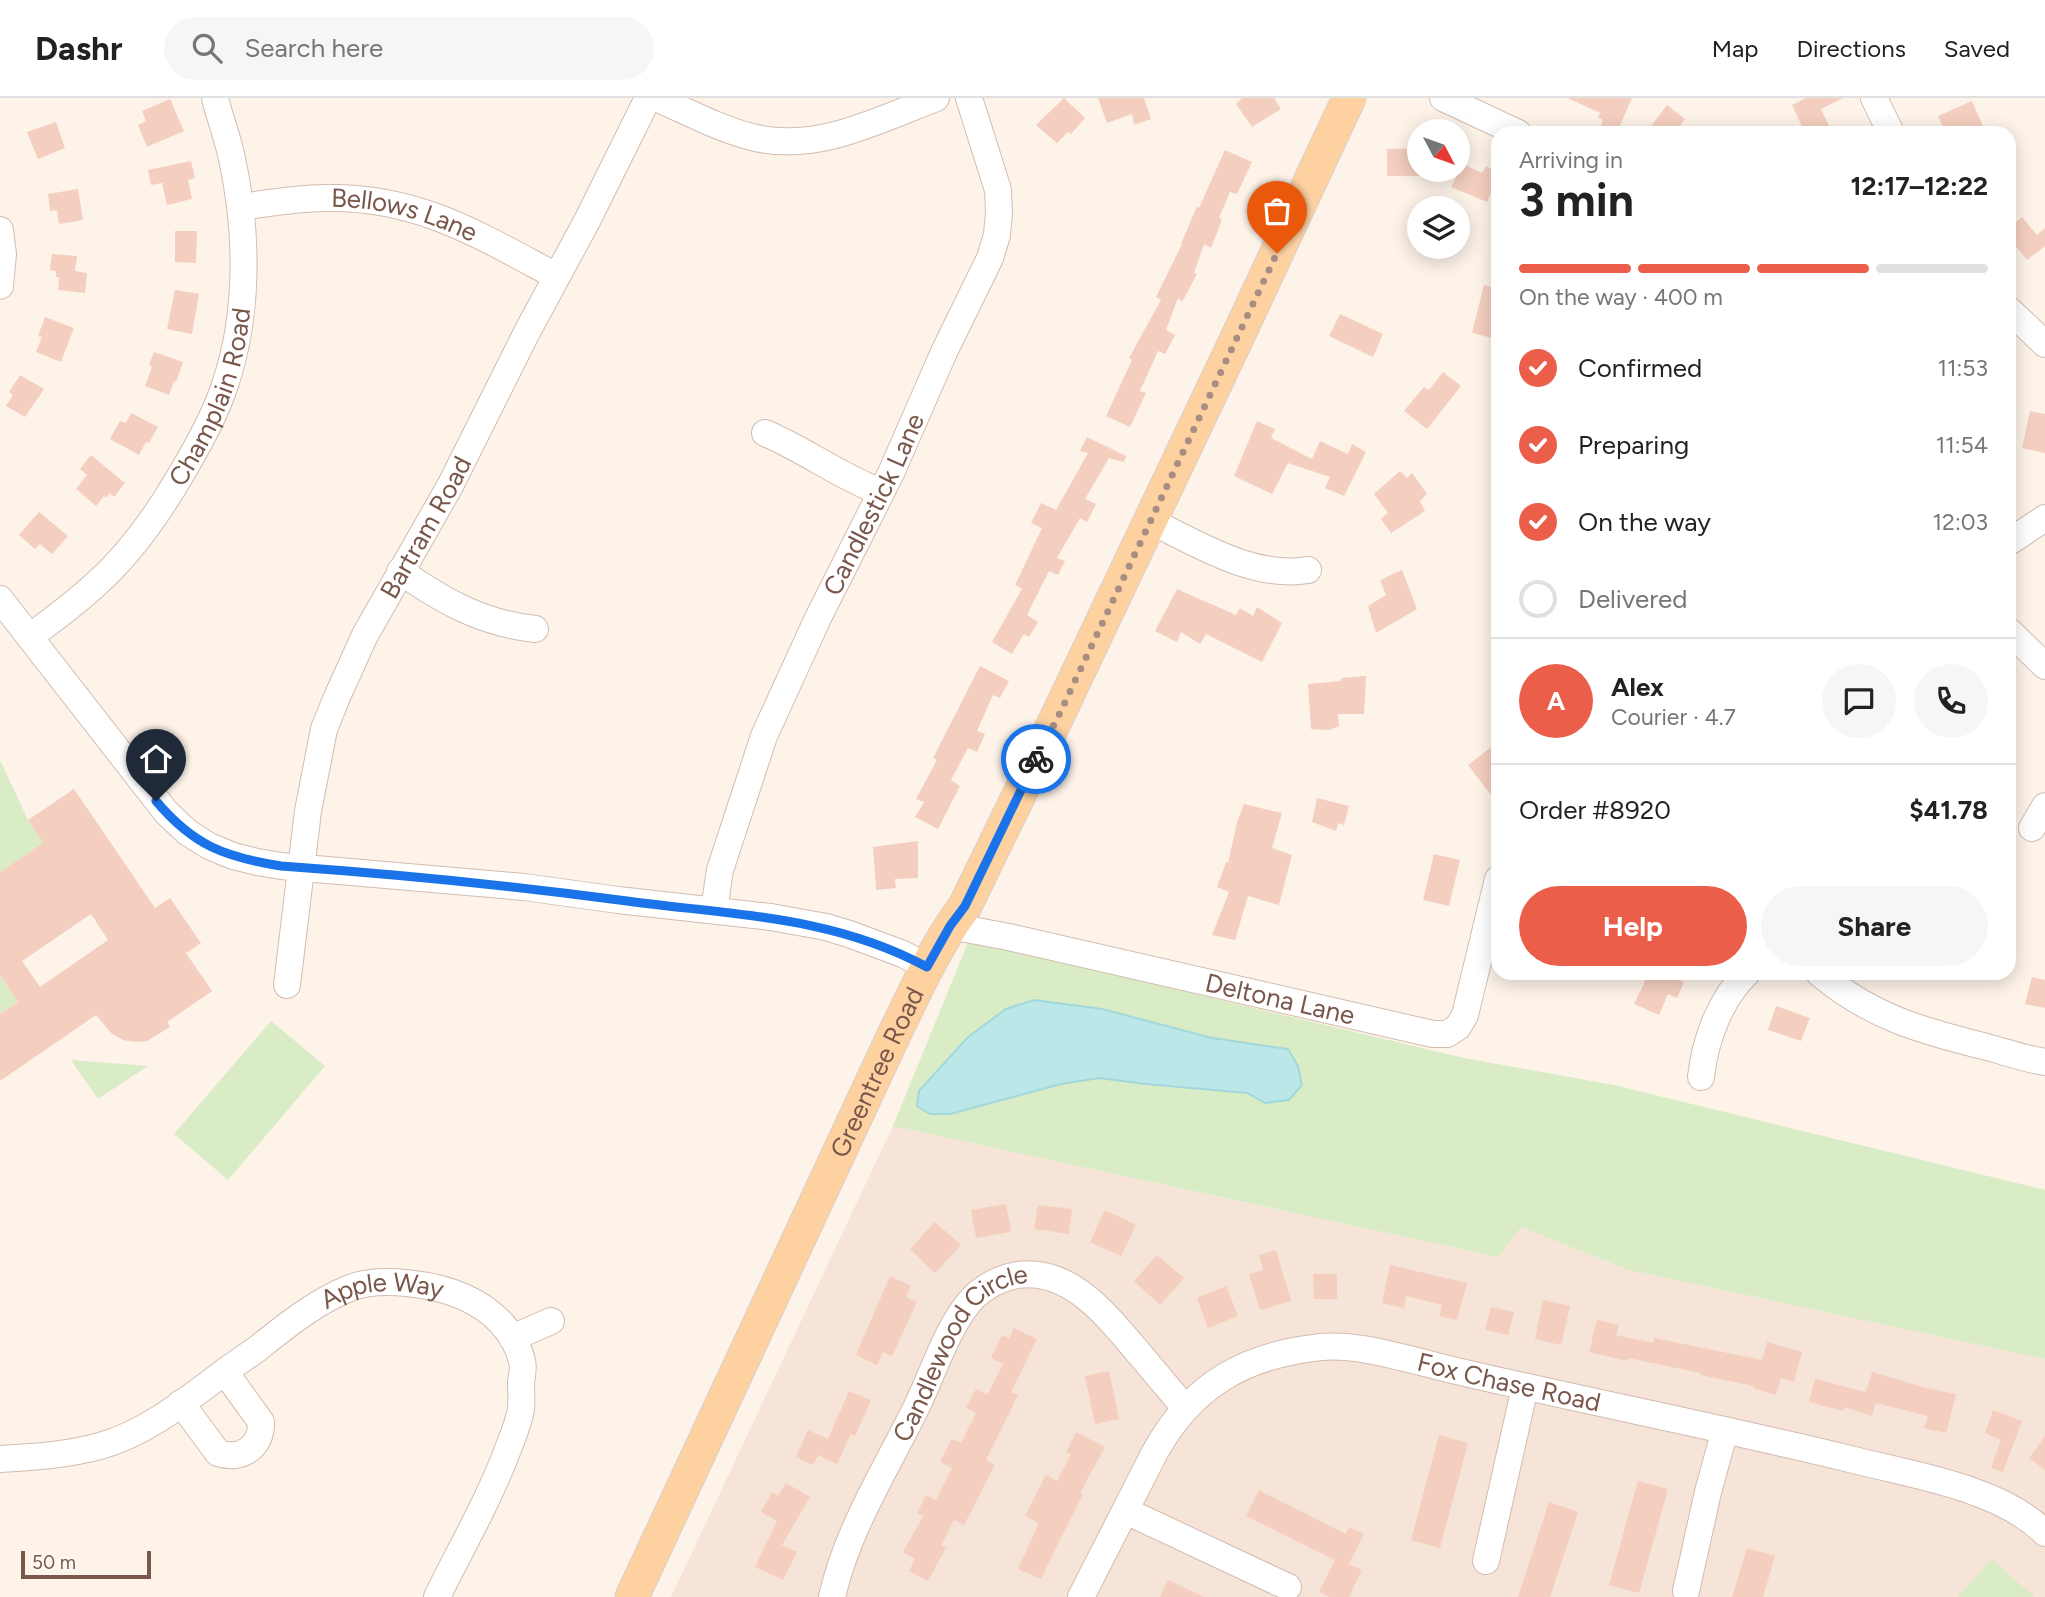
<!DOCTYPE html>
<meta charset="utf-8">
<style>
body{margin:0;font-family:Figtree,sans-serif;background:#f6f6f6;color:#222;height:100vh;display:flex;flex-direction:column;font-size:26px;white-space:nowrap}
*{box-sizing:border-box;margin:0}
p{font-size:23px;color:#767676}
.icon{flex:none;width:38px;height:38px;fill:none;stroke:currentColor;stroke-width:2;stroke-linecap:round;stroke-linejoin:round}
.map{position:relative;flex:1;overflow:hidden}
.sheet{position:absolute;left:1491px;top:28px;width:525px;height:854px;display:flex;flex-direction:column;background:#fff;border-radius:21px;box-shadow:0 4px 18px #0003}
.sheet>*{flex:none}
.needle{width:46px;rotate:131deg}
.fabs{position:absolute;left:1407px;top:21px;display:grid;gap:14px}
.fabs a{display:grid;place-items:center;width:63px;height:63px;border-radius:50%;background:#fff;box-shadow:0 4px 18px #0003;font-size:35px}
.scale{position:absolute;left:21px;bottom:18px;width:130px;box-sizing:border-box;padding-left:7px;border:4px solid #7a574b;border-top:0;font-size:19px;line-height:24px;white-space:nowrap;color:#7a574b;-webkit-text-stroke:5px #fff8f0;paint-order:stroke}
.pin{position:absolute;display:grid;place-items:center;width:60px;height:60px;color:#fff;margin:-72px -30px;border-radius:50% 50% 50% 0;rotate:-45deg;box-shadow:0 0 7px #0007}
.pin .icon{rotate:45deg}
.courier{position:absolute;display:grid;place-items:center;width:70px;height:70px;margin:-35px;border:5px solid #1a73e8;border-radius:50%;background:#fff;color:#222;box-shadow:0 2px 9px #0007}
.overview em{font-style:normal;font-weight:700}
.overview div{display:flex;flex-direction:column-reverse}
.overview{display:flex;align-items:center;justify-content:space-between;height:119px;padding:0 28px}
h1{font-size:46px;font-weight:700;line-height:52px}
.bar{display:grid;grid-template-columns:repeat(4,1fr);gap:10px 7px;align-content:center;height:84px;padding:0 28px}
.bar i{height:9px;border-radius:5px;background:#e0e0e0}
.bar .current{background:#eb5e4a}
.bar p{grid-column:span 4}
.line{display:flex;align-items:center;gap:18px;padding:0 28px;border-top:2px solid #e0e0e0}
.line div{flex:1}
.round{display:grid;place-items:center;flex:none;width:74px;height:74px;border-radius:37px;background:#f6f6f6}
ol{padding:0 28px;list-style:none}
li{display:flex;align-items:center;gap:21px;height:77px}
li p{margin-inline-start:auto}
li .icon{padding:7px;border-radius:50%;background:#eb5e4a;color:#fff;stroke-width:4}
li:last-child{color:#767676}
li i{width:38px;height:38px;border:4px solid #e0e0e0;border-radius:50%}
.action{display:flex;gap:14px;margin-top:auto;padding:14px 28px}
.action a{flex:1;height:80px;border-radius:42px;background:#eb5e4a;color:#fff;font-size:28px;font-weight:700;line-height:80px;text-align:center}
.action a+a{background:#f6f6f6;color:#222}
header{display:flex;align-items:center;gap:42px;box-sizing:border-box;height:98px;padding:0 35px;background:#fff;border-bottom:2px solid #e0e0e0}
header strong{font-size:33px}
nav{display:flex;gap:38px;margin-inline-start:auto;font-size:24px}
.search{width:490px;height:63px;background:#f6f6f6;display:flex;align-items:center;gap:18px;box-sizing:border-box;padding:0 24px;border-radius:38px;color:#767676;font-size:26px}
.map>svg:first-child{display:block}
</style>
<header>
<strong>Dashr</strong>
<div class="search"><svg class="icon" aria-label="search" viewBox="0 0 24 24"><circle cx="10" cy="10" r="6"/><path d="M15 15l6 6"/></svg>Search here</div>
<nav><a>Map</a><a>Directions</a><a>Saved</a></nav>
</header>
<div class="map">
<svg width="2045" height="1499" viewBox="0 0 2045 1499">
<rect width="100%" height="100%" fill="#fdf3e9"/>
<!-- residential -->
<polygon fill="#f5e4d7" points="893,1028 1497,1159 1521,1129 1629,1172 2045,1261 2045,1499 671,1499"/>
<!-- green -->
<g fill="#d9ecc6">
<polygon points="0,662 28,722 43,745 0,774"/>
<polygon points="969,842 1464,960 1614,987 2045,1092 2045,1261 1629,1172 1521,1129 1498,1159 893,1028"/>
<polygon points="0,877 18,904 0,916"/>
<polygon points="271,923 325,968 228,1082 174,1036"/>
<polygon points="71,962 148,968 98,1001"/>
<polygon points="1992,1461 2034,1499 1958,1499"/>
</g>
<!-- water -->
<polygon fill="#bce7e9" stroke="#a2d8db" stroke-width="2" points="1034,902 1102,911 1212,940 1288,951 1298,968 1302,987 1289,1002 1265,1005 1247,995 1146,986 1099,980 1061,986 950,1016 930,1016 917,1008 919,993 968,939 1006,911"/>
<!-- building -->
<g fill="#f4cfbf" fill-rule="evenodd">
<polygon points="1064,0 1085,20 1071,36 1068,34 1057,45 1036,27"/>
<polygon points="1098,0 1144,0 1151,21 1134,27 1132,16 1107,25"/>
<polygon points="1242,0 1274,0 1281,11 1252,29 1236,6"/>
<polygon points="1568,0 1632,0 1617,34 1601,27 1603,22 1598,19 1600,15"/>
<polygon points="1806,0 1843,0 1821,11 1831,32 1824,35 1805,35 1792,7"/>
<polygon points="170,1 184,33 147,49 138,27 146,23 142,13"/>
<polygon points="1972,3 1986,35 1946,35 1938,18"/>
<polygon points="1667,7 1685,21 1675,35 1646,35"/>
<polygon points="56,24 65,50 38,61 27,34"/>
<polygon points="1419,50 1419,78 1387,78 1387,51"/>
<polygon points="1225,52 1252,64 1237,96 1230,94 1219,120 1222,122 1211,150 1204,146 1194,175 1197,176 1182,204 1178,200 1166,232 1175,237 1165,256 1158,253 1140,293 1146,295 1130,329 1106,318 1132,262 1129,260 1161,202 1156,199 1182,146 1181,146 1197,108 1199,110"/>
<polygon points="191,63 195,80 188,82 192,101 167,107 162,85 151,87 148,72"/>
<polygon points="1463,66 1482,75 1486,68 1498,74 1498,80 1487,104 1451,89"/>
<polygon points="78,91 83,122 59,126 57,112 50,113 48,96"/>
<polygon points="2022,119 2037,137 2045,130 2045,148 2027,162 2009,140 2009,130"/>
<polygon points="175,133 197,133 196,165 175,164"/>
<polygon points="52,156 77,158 75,173 87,175 85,195 58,192 59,179 56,179 56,173 50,172"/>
<polygon points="1484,187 1498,191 1498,232 1496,241 1472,235"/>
<polygon points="175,192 199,196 192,236 167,231"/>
<polygon points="1340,216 1383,236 1373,259 1329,238"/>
<polygon points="45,219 74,230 61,264 36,254 42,239 38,238"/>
<polygon points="154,254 183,264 176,284 174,283 169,297 145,288 152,269 149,267"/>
<polygon points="1443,274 1461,288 1427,331 1404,313 1424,289 1429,292"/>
<polygon points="20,277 44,291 25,319 6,308 13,297 9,294"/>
<polygon points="2030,313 2045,316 2045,355 2022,350"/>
<polygon points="131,315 158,329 149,345 146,344 139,357 110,341 120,323 126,325"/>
<polygon points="1257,323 1275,331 1271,340 1312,361 1320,343 1348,356 1352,346 1366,354 1344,398 1325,390 1330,379 1288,365 1272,396 1234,378"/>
<polygon points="1087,339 1126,358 1124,364 1109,360 1085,401 1096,406 1087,424 1080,420 1057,460 1065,463 1058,477 1049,473 1027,517 1038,524 1029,539 1024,536 1012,556 992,544 1022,491 1015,487 1042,430 1031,425 1041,405 1056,412 1088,355 1080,353"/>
<polygon points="91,357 125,385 114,399 110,395 106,400 104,398 96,408 76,391 87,377 80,371"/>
<polygon points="1400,373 1407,380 1412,375 1427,396 1420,403 1425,413 1391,435 1381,421 1388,415 1374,396"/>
<polygon points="39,414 68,438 52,456 40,446 35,451 19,437"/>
<polygon points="1402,472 1417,511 1376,535 1368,508 1386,497 1380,482"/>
<polygon points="1177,491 1236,517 1240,510 1253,518 1257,509 1282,525 1262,564 1206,536 1200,546 1181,534 1177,544 1155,533"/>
<polygon points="980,568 1009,583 1000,600 993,597 977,633 985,636 977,654 968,650 951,682 960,688 938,731 915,719 924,704 916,701 937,662 933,660"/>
<polygon points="1366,578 1364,616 1338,616 1339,628 1329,632 1311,631 1308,586 1341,583 1341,580"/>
<polygon points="1498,644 1498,706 1468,667"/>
<path d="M 74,691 L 155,810 L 170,800 L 201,845 L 186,855 L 212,893 L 167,924 L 170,929 L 147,943 L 135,944 L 123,942 L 112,936 L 96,917 L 0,983 L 0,916 L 18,904 L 0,877 L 0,774 L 43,745 L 28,722 ZM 91,816 L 108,842 L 40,889 L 22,863 Z"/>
<polygon points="1317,700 1349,708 1344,727 1338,725 1336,733 1312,724"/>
<polygon points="1244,706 1282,715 1272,750 1292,757 1279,807 1248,798 1235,842 1212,837 1229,794 1217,789 1226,764 1228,765 1237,724"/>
<polygon points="918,743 918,780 895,781 896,790 876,792 873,749"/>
<polygon points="1434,756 1460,762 1449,808 1423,802"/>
<polygon points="1649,875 1664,875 1684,884 1677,900 1668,896 1659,917 1634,906"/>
<polygon points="2032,879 2045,882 2045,910 2025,906"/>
<polygon points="1776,908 1810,920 1801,943 1768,932"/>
<polygon points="1006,1106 1011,1134 976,1140 971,1112"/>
<polygon points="1038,1107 1072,1111 1069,1136 1034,1131"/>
<polygon points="1105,1112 1136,1127 1121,1158 1090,1144"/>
<polygon points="935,1124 961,1147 935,1175 910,1151"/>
<polygon points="1276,1152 1291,1203 1260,1212 1249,1176 1263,1172 1259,1157"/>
<polygon points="1157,1157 1184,1180 1160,1207 1134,1183"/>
<polygon points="1390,1167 1467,1185 1457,1222 1439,1218 1442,1207 1406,1198 1404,1210 1382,1205"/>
<polygon points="1313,1176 1337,1176 1337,1201 1314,1201"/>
<polygon points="890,1178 911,1188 906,1199 917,1204 892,1258 883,1254 877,1267 856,1257"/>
<polygon points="1226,1188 1238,1218 1208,1230 1197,1200"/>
<polygon points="1543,1202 1570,1208 1561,1247 1535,1241"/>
<polygon points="1491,1209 1514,1214 1508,1237 1485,1232"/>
<polygon points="1597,1222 1619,1227 1616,1237 1653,1245 1654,1240 1762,1262 1767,1244 1802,1254 1794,1284 1781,1280 1776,1297 1753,1290 1754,1288 1700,1277 1701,1275 1628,1260 1627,1263 1589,1254"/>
<polygon points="1014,1230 1037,1241 1011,1294 1018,1297 986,1362 995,1367 964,1427 954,1422 941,1447 946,1450 928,1483 909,1473 915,1461 903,1454 923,1418 917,1415 926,1397 936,1402 952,1370 940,1364 952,1341 961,1345 976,1315 966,1310 976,1291 987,1297 1003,1266 991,1260 1002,1237 1009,1241"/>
<polygon points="1109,1273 1119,1321 1095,1326 1085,1278"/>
<polygon points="1872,1274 1926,1290 1956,1296 1946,1335 1924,1330 1928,1318 1876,1305 1872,1318 1844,1309 1843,1313 1809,1304 1815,1281 1866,1294"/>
<polygon points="849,1293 871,1302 855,1338 851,1336 837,1366 818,1357 813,1367 796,1359 808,1332 828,1341"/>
<polygon points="1993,1312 2022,1323 2003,1374 1991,1370 2001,1342 1985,1335"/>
<polygon points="1076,1334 1105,1349 1080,1395 1083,1397 1062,1437 1041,1481 1018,1471 1039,1425 1025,1418 1046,1377 1057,1383 1071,1356 1066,1354"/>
<polygon points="1439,1337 1468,1345 1440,1450 1411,1442"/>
<polygon points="2045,1338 2045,1372 2029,1360"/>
<polygon points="1638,1383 1668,1391 1639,1495 1609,1487"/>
<polygon points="786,1385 810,1399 782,1447 797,1454 783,1482 755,1469 777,1423 761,1414 772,1394 778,1398"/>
<polygon points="1259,1392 1346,1436 1349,1429 1364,1436 1349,1466 1362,1472 1349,1499 1329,1499 1319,1494 1335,1462 1246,1418"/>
<polygon points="1549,1404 1578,1414 1550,1499 1518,1499"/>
<polygon points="1747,1450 1775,1458 1763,1499 1732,1499"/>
<polygon points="1168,1482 1204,1499 1160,1499"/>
</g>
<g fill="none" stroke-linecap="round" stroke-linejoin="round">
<defs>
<g id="minor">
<path d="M 656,0 C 689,14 721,32 756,40 C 818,54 879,22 936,0"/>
<polyline points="1443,0 1518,35"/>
<polyline points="1874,0 1891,35"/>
<path id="s1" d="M 241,109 C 269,105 297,100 326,100 C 417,98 479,137 556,178"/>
<polyline points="0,132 3,156 0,188"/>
<polyline points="2009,212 2045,246"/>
<path d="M 765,335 C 805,352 841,379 881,394"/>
<path d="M 1150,423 C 1199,446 1252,481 1308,472"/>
<polyline points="2009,444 2045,420"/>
<path d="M 400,473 C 443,503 481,525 535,531"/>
<polyline points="0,501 166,714 187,734 209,748 233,758 257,764 281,768 524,789 618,802 771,819 826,829 849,836 903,856 927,869"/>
<polyline points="2009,533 2045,568"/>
<path id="s2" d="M 30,539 C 52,522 76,505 96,486 C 131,455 160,413 183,373 C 199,346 215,317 225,287 C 249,216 248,134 232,61 C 228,40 220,21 215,0"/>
<polyline points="2032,730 2045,708"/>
<path id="s3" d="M 714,812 L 720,772 L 764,638 L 818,520 L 891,375 L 944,254 L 990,160 L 997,137 L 999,114 L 998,92 L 969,0"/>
<path id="s4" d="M 950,828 L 1009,839 L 1433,936 L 1447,936 L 1458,929 L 1465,917 L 1498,781"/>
<path d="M 1819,875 C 1871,919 1922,933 1987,949 C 2006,954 2025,961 2045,964"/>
<path id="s5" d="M 287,887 L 308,713 L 324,631 L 337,599 L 365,537 L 450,388 L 527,234 L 588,121 L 648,0"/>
<path d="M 1701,979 C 1705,942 1720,901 1747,875"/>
<polyline points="512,1240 551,1223"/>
<path d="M 181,1305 L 218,1355 C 241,1363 262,1349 261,1324 L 225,1274"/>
<path id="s6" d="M 0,1361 C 34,1359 67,1357 100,1348 C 147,1335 188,1301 227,1272 C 237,1265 247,1258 257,1251 C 286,1228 315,1204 350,1190 C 380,1178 435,1186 464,1199 C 491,1211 515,1233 522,1263 C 524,1269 522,1278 521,1284 C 521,1293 522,1302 521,1311 C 519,1324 513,1338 508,1351 C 489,1402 461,1450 437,1499"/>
<polyline points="1126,1413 1288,1489"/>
<polyline points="1486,1463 1525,1289"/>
<polyline points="1686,1493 1708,1394 1725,1332"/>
<path id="s7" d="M 832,1499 C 847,1432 886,1371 916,1310 C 932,1278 949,1223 975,1198 C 987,1187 1002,1180 1017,1177 C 1070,1169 1107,1218 1137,1253 C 1153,1272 1169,1291 1185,1310"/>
<path id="s8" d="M 1081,1499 L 1155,1354 C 1192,1287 1245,1257 1321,1249 C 1356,1246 1391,1257 1425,1265 C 1458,1274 1491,1281 1523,1288 C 1634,1313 1744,1335 1854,1362 C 1893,1372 1934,1379 1972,1393 C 1998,1402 2025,1415 2045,1435"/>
</g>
<g id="major">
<path id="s9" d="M 632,1499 L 892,941 C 914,896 935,848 965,808 L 1057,619 L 1238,238 L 1349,0"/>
</g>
</defs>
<!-- minor casing -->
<use href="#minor" stroke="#d3bcb0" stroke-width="28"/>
<!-- major casing -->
<use href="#major" stroke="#dad0cd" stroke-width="35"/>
<!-- minor -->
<use href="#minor" stroke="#fff" stroke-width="26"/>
<!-- major -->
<use href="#major" stroke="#fdd1a0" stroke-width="33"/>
</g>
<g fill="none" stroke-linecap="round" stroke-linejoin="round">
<!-- done -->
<polyline stroke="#a88e82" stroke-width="7" stroke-dasharray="0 12.6" points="1036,661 1058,619 1277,155"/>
<!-- route -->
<path stroke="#1a73e8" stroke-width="9" d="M 156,703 C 194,748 225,759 281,768 C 394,776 507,787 619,802 C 726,817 829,816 927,869 L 950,828 L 965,808 L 1036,661"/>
</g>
<g text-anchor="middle" stroke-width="5" stroke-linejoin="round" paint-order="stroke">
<!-- street labels -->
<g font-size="26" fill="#7a574b" stroke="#fff8f0">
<text dy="9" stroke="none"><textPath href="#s1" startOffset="166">Bellows Lane</textPath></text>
<text dy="9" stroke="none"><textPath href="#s2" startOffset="308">Champlain Road</textPath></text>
<text dy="9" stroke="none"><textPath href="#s3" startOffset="438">Candlestick Lane</textPath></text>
<text dy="9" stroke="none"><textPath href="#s5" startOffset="485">Bartram Road</textPath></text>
<text dy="9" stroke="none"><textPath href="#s4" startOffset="338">Deltona Lane</textPath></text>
<text dy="9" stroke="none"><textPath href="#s9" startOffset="579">Greentree Road</textPath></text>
<text dy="9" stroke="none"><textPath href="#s6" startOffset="430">Apple Way</textPath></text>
<text dy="9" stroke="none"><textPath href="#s7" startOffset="282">Candlewood Circle</textPath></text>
<text dy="9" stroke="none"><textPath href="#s8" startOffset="560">Fox Chase Road</textPath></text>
</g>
</g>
</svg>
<div class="fabs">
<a><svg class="needle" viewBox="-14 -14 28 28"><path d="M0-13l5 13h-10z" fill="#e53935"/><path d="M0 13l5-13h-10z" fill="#767676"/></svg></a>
<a><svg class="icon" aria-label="layers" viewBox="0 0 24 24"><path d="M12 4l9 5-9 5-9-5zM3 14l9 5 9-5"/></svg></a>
</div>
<div class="scale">50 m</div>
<div class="pin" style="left:1277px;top:155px;background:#ea580c"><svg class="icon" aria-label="bag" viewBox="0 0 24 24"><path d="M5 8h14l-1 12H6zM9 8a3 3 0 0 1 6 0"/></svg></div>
<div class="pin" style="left:156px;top:703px;background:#1f2937"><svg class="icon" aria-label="home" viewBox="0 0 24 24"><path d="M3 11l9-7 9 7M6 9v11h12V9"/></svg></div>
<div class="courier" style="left:1036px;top:661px"><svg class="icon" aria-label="bike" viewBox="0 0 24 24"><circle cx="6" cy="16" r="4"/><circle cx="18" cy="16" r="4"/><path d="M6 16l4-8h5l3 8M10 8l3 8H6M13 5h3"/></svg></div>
<section class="sheet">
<div class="overview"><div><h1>3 min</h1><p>Arriving in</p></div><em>12:17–12:22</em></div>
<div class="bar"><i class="current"></i><i class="current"></i><i class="current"></i><i></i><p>On the way · 400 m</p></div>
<ol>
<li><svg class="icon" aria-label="check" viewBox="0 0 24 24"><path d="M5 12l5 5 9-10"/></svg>Confirmed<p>11:53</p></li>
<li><svg class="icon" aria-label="check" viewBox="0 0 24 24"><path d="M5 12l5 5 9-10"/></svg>Preparing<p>11:54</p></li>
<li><svg class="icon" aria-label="check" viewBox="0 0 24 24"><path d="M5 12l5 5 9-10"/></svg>On the way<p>12:03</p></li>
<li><i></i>Delivered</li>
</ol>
<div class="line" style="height:126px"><b class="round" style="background:#eb5e4a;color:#fff">A</b><div><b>Alex</b><p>Courier · 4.7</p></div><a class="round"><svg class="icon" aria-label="chat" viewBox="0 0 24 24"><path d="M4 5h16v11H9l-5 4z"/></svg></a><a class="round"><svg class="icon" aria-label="phone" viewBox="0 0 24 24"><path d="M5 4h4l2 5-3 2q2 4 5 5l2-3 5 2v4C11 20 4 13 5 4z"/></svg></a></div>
<div class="line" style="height:91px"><div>Order #8920</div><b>$41.78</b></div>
<div class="action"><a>Help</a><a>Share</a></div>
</section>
</div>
